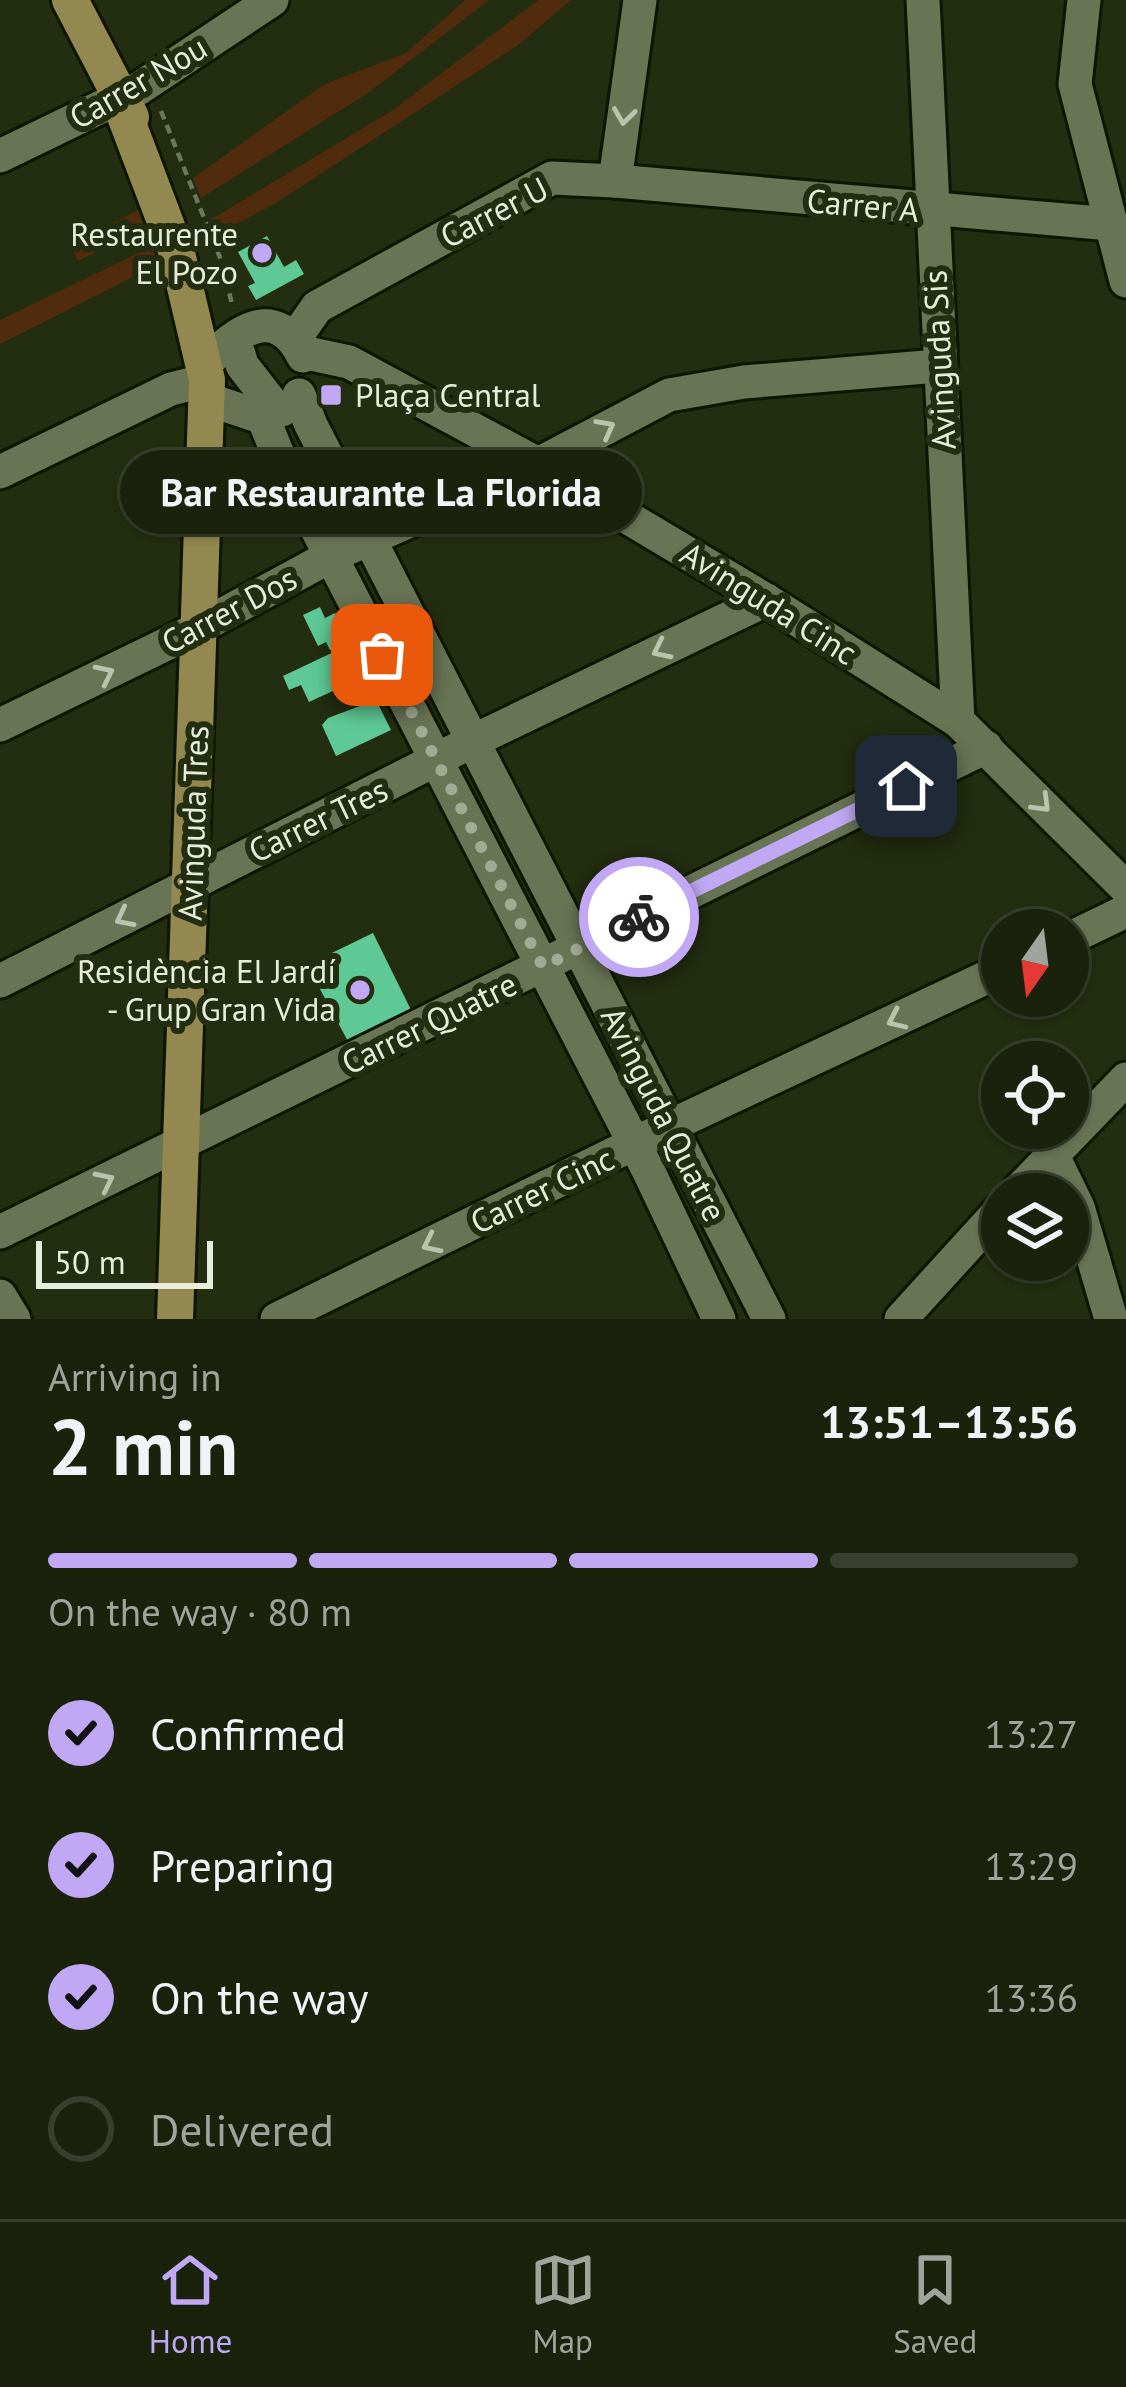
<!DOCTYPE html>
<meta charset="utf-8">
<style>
body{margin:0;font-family:"PT Sans",sans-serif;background:#272f19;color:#f1f3f6;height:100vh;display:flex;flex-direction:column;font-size:45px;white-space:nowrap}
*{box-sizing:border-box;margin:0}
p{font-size:39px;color:#9fa49d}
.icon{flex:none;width:66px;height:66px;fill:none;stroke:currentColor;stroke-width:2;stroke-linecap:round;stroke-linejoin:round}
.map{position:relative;height:1319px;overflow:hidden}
.sheet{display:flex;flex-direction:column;background:#1a220b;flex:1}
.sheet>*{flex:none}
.needle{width:78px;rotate:194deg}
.fabs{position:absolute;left:981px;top:909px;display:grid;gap:24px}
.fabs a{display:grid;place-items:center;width:108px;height:108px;border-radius:50%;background:#1a220b;box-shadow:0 3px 9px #0004,0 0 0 3px #383f2c;font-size:60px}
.scale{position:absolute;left:36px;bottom:30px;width:177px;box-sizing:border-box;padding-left:12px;border:6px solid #e6eddb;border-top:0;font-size:33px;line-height:42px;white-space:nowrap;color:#e6eddb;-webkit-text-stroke:9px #232d0f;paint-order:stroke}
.pin{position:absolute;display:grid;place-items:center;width:102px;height:102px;color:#fff;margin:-51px;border-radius:24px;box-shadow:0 6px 18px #0006}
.courier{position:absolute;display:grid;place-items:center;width:120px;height:120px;margin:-60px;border:9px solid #c0a8f4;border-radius:50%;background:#fff;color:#222;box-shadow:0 3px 15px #0007}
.bubble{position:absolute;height:84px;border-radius:42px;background:#1a220b;box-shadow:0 3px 9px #0004,0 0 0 3px #383f2c;font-size:39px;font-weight:700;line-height:84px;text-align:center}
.summary em{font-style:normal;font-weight:700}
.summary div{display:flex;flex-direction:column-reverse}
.summary{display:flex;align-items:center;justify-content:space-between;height:204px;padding:0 48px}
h1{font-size:78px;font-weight:700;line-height:90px}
.bar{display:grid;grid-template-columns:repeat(4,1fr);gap:18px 12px;align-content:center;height:144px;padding:0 48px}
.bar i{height:15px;border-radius:9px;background:#383f2c}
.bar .active{background:#c0a8f4}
.bar p{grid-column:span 4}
ol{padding:0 48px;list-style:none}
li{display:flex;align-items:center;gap:36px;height:132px}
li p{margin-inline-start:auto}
li .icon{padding:12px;border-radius:50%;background:#c0a8f4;color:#111;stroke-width:4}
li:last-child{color:#9fa49d}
li i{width:66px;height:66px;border:6px solid #383f2c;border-radius:50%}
.tab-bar{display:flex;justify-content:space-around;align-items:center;height:168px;border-top:3px solid #383f2c;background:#1a220b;font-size:33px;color:#9fa49d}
.tab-bar a{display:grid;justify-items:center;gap:6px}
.tab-bar .active{color:#c0a8f4}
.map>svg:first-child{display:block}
</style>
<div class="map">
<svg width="1126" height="1319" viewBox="0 0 1126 1319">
<rect width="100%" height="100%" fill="#232d0f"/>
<!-- green -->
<g fill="#512b0d">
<polygon points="465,0 489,0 368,93 201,198 193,178 325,84 406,53"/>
<polygon points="538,0 571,0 517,46 276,203 216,235 210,220 393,110"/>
<polygon points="146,206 154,223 78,261 70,245"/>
<polygon points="163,241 171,258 0,344 0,320"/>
</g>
<!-- building -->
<g fill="#5ec994">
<polygon points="267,236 284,267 296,260 304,274 256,300 248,286 255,283 238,252"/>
<polygon points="320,607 325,618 335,613 340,623 344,620 349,640 330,650 326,642 318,646 303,615"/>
<polygon points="357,641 374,673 364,677 371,692 355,699 348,684 309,702 301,685 289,690 283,676"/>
<polygon points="376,700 391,730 336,756 322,725 328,718"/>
<polygon points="373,933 413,1014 350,1045 307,965"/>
</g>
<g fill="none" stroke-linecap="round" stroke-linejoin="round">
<defs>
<g id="minor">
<polyline points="923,0 958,721"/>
<polyline points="1084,0 1075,84 1126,281"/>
<polyline points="0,156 138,89 272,0"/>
<polyline points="615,181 1111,224"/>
<polyline points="294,340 317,307 552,178 615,181 640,0"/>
<polyline points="302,352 349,362 538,464 766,600 958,721 1126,888"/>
<polyline points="239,354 242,365 270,401"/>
<path d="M 206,364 C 234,332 276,301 303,356"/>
<polyline points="299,395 311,425 769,1319"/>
<polyline points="207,399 255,415 282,410"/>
<polyline points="262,415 277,452 649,1172 719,1319"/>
<polyline points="0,472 171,389 207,380"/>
<polyline points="0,725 185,635 331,556 538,464 669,395 744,382 938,366"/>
<polyline points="1068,939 1126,911"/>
<polyline points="0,981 473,741 766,600"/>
<polyline points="1052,1154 1078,1207 1111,1319"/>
<polyline points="1015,1194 1126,1079"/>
<polyline points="0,1232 986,747"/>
<polyline points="0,1296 14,1319"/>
<polyline points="277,1319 670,1126 1002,970"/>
<polyline points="901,1319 1002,1208"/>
</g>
<g id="major">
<polyline points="70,0 131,117"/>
<polyline points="119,100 177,253 207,380 175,1319"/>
</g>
</defs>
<!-- minor casing -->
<use href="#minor" stroke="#0d1500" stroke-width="39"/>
<!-- major casing -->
<use href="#major" stroke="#0d1500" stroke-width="42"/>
<!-- path -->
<polyline stroke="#6e775d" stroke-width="4.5" stroke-dasharray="9 6" stroke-linecap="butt" points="161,111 221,260 233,308"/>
<!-- minor -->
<use href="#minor" stroke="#687454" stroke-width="33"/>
<!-- major -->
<use href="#major" stroke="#938850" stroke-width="36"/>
</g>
<!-- one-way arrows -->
<defs><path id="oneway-chevron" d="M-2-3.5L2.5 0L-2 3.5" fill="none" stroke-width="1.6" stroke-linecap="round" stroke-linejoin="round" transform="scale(3)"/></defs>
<g stroke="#bac3ac">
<use href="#oneway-chevron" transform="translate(624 116) rotate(98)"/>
<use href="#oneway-chevron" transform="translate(606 428) rotate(-28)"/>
<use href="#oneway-chevron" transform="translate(661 650) rotate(154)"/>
<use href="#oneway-chevron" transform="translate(105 674) rotate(-26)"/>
<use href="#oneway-chevron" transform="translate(1042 804) rotate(45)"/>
<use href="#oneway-chevron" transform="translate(124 918) rotate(153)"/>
<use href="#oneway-chevron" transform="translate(896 1020) rotate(155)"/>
<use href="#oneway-chevron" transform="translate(105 1181) rotate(-26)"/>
<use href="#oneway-chevron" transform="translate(431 1244) rotate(154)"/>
</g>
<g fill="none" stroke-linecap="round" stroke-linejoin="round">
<!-- done -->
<polyline stroke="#a2aa94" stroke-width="12" stroke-dasharray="0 21.6" points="382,655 543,967 639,917"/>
<!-- route -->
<polyline stroke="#c0a8f4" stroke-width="15" points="639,917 906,786"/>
</g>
<!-- markers -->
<g fill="#c0a8f4" stroke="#232d0f" stroke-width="4.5">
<circle cx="262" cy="253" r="12"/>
<rect x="319" y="383" width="24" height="24" rx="6"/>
<circle cx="360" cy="990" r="12"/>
</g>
<g text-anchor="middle" stroke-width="12" stroke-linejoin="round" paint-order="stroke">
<!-- street labels -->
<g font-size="33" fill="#e6eddb" stroke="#232d0f">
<text transform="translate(138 82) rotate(-30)" y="12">Carrer Nou</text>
<text transform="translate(863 205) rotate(5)" y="12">Carrer A</text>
<text transform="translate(494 212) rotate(-27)" y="12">Carrer U</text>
<text transform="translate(939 360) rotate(-93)" y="12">Avinguda Sis</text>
<text transform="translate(769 603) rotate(32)" y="12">Avinguda Cinc</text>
<text transform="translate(229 610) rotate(-28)" y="12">Carrer Dos</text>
<text transform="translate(318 820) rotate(-26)" y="12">Carrer Tres</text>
<text transform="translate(193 823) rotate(-88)" y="12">Avinguda Tres</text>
<text transform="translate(429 1023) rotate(-26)" y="12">Carrer Quatre</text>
<text transform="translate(664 1114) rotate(63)" y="12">Avinguda Quatre</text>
<text transform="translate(542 1190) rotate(-26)" y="12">Carrer Cinc</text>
</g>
<!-- poi labels -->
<g font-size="33" fill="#e6eddb" stroke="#232d0f" text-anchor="end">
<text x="238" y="246">Restaurente<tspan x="238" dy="38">El Pozo</tspan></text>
<text x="355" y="407" text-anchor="start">Plaça Central</text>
<text x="336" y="983">Residència El Jardí<tspan x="336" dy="38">- Grup Gran Vida</tspan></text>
</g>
</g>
</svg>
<div class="fabs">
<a><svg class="needle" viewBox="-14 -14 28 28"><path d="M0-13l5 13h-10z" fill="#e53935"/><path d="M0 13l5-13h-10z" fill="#9fa49d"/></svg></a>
<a><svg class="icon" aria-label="locate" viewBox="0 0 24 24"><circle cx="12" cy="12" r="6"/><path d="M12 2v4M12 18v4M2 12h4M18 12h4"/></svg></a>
<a><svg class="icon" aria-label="layers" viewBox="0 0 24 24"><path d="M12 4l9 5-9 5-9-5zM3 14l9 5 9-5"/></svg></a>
</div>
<div class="scale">50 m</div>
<div class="pin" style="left:382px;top:655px;background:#ea580c"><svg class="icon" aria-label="bag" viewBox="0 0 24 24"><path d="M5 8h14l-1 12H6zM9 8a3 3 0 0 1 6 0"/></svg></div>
<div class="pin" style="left:906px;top:786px;background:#1f2937"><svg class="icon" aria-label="home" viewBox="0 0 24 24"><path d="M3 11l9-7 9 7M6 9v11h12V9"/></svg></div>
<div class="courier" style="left:639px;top:917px"><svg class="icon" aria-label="bike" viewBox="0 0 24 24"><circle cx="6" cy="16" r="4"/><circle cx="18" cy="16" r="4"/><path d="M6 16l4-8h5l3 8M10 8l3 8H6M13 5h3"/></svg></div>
<div class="bubble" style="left:120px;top:450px;width:522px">Bar Restaurante La Florida</div>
</div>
<section class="sheet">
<div class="summary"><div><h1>2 min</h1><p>Arriving in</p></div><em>13:51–13:56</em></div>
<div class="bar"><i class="active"></i><i class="active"></i><i class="active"></i><i></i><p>On the way · 80 m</p></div>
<ol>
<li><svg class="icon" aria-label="check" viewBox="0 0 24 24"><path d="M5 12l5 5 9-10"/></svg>Confirmed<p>13:27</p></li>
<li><svg class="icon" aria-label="check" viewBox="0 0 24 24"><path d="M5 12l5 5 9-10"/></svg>Preparing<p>13:29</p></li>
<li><svg class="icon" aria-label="check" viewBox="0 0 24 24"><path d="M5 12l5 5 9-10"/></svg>On the way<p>13:36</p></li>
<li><i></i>Delivered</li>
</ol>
</section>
<nav class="tab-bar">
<a class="active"><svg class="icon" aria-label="home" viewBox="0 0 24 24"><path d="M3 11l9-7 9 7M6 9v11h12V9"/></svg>Home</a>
<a><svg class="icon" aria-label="map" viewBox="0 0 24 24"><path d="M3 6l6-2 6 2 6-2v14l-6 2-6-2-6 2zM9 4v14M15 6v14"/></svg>Map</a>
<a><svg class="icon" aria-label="saved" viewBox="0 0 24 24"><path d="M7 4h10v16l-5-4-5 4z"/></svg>Saved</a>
</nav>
